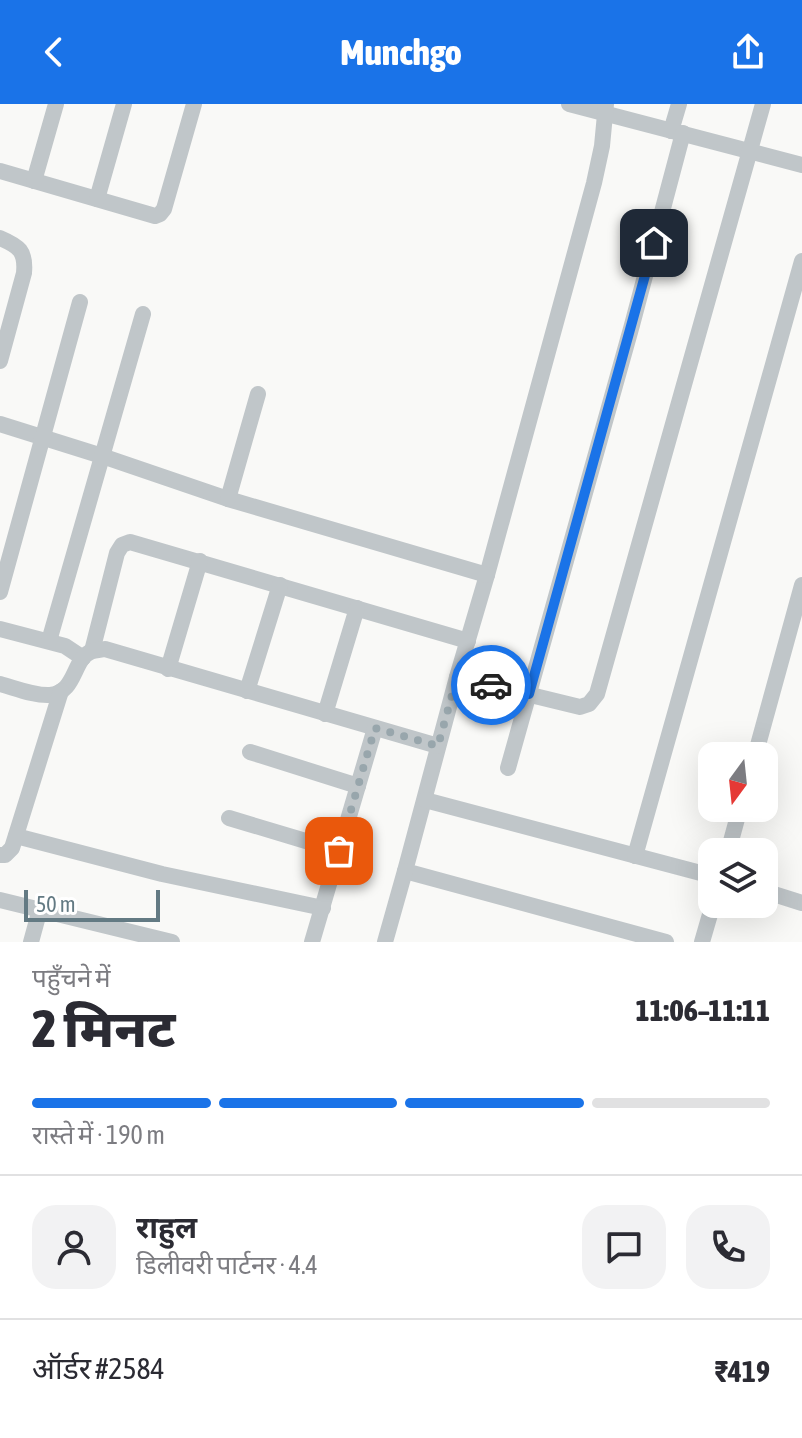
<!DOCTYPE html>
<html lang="hi">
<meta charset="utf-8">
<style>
body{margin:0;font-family:"Asap Condensed","Noto Sans Devanagari",sans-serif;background:#f2f2f3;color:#2b2b33;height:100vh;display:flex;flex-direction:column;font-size:30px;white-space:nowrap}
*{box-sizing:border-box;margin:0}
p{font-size:26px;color:#7c7c81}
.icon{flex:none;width:44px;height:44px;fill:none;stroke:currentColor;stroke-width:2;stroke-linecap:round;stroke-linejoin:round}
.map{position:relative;height:838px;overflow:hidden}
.panel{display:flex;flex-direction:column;background:#fff;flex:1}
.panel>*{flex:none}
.needle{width:52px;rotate:195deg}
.fabs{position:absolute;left:698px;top:638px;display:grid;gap:16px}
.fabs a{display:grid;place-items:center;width:80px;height:80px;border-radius:16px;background:#fff;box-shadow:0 8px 32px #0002;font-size:40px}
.scale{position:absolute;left:24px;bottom:20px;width:136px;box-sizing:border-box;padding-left:8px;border:4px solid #637a83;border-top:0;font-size:22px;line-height:28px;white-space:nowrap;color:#637a83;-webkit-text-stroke:6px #fff;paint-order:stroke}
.pin{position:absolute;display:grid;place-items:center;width:68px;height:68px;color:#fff;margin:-34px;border-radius:16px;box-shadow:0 4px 12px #0006}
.courier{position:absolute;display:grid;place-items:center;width:80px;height:80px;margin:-40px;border:6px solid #1a73e8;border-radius:50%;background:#fff;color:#222;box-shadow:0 2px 10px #0007}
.overview em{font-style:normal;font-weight:800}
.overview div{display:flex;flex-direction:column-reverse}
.overview{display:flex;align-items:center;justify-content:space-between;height:136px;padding:0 32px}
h1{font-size:52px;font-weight:800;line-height:60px}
.bar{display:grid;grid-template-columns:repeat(4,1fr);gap:12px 8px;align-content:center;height:96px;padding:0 32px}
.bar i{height:10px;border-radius:6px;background:#e1e1e2}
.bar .current{background:#1a73e8}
.bar p{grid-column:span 4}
.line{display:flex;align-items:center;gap:20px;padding:0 32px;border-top:2px solid #e1e1e2}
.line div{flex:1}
.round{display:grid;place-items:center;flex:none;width:84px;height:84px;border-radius:24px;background:#f2f2f3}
header{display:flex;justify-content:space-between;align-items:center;height:104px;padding:0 32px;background:#1a73e8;color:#fff;font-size:36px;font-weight:800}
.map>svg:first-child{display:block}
</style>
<header><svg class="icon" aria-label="back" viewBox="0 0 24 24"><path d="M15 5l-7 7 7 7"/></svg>Munchgo<svg class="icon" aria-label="share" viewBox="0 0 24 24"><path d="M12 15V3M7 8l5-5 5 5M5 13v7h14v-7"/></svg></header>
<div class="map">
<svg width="802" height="838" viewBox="0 0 802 838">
<rect width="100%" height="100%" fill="#f9f9f7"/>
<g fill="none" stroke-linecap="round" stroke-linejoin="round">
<!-- street -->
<g stroke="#c0c6c9" stroke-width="16">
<polyline points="569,0 802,61"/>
<polyline points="606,0 602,42 594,79 487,471 457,573 405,767 666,838"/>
<polyline points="671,27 679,0"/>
<polyline points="0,67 155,112 160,110 164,105 194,0"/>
<polyline points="34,77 56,0"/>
<polyline points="97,95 124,0"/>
<path d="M 0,134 C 19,142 26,147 24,169 L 0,257"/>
<polyline points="0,320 102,352 228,395 487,471"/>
<polyline points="228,395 258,290"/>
<polyline points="0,488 80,198"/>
<polyline points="0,525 65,542 83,554"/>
<polyline points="49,537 143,210"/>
<polyline points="92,547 117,449 122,441 130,438 468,537"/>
<polyline points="168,565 200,457"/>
<polyline points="457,573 580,603 589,600 597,590 763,0"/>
<path d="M 0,580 C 15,584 34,592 50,591 C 77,588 72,555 92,547 C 96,546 101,546 105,545 L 438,642"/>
<polyline points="247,587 280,481"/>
<polyline points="325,610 357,504"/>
<polyline points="250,648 358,682"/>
<polyline points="755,652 802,481"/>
<polyline points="508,664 632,221 683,29"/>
<polyline points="425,696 712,772"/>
<polyline points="229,714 339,747"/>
<polyline points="16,732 162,770 323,804"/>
<polyline points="728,748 740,704"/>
<polyline points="0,751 5,751 12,744 61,587"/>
<polyline points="635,752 802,157"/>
<polyline points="764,787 802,799"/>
<polyline points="0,796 172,838"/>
<polyline points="31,838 40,805"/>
<polyline points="312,838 375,624"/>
<polyline points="385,838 405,767"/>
<polyline points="702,838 713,800"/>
</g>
</g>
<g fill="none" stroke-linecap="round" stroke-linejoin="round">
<!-- done -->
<polyline stroke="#98a6ac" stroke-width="8" stroke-dasharray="0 14.4" points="339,747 375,624 438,642 457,573 491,581"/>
<!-- route -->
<polyline stroke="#1a73e8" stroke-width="10" points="491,581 529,590 654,139"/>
</g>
</svg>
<div class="fabs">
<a><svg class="needle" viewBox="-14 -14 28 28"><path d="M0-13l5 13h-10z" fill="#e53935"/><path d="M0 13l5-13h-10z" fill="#7c7c81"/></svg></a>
<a><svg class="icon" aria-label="layers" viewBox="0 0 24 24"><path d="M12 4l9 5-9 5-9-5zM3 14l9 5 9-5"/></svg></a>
</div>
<div class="scale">50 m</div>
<div class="pin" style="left:339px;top:747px;background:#ea580c"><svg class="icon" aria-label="bag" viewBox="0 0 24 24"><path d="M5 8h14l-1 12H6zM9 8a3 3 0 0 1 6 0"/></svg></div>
<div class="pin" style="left:654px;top:139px;background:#1f2937"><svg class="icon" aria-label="home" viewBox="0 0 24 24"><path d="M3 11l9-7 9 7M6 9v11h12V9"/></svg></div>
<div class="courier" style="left:491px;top:581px"><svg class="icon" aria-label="car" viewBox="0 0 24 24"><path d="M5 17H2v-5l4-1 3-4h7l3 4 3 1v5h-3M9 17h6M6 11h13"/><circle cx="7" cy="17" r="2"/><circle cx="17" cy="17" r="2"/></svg></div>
</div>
<section class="panel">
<div class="overview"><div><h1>2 मिनट</h1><p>पहुँचने में</p></div><em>11:06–11:11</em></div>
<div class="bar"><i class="current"></i><i class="current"></i><i class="current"></i><i></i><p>रास्ते में · 190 m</p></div>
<div class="line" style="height:144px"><a class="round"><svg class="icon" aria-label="person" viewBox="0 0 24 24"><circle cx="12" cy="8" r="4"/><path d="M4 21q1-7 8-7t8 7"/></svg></a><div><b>राहुल</b><p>डिलीवरी पार्टनर · 4.4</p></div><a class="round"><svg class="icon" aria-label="chat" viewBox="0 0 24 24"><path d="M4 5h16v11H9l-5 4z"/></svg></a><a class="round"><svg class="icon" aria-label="phone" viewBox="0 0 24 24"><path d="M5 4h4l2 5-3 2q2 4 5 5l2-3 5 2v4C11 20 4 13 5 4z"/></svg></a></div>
<div class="line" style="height:104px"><div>ऑर्डर #2584</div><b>₹419</b></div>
</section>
